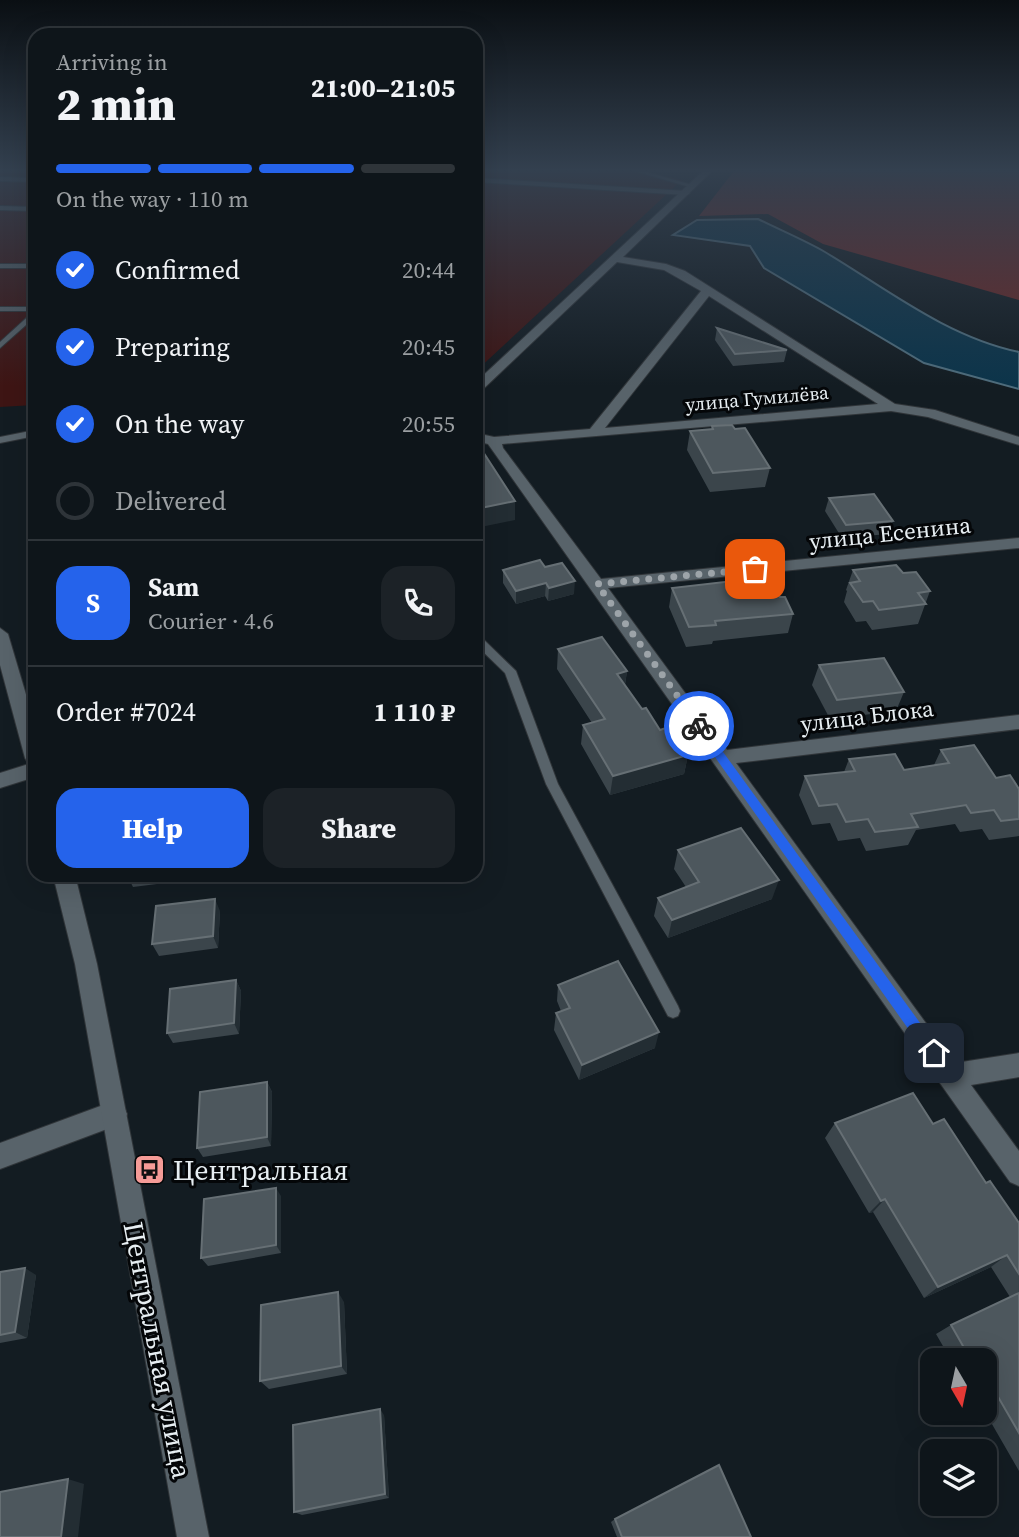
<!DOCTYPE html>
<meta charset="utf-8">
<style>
body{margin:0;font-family:"Source Serif 4",serif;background:#1c2227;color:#f1f3f6;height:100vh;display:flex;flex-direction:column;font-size:26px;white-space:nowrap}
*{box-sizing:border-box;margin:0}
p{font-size:23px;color:#9b9fa2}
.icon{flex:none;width:38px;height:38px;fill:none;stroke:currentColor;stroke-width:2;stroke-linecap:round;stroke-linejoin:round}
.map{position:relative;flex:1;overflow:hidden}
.side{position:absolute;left:28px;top:28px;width:455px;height:854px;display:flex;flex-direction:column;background:#0e151a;border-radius:21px;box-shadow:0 7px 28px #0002,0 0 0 2px #2e3439}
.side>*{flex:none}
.needle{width:46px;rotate:171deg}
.fabs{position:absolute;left:920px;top:1348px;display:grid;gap:14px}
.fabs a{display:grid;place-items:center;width:77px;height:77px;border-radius:14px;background:#0e151a;box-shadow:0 7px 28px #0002,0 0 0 2px #2e3439;font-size:35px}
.pin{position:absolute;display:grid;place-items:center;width:60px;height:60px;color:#fff;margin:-30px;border-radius:14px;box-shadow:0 4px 10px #0006}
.courier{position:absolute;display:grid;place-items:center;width:70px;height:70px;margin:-35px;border:5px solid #2563eb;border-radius:50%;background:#fff;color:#222;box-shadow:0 2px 9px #0007}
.summary em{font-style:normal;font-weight:800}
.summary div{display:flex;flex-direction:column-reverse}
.summary{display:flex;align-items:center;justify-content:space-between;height:119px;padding:0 28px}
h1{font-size:46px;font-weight:800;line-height:52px}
.bar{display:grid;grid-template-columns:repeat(4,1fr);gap:10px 7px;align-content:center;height:84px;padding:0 28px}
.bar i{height:9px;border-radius:5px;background:#2e3439}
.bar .selected{background:#2563eb}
.bar p{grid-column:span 4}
.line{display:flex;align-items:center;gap:18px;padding:0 28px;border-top:2px solid #2e3439}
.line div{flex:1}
.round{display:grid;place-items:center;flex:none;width:74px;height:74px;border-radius:21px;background:#1c2227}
ol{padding:0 28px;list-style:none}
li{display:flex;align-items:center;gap:21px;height:77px}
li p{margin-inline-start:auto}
li .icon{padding:7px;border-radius:50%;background:#2563eb;color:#fff;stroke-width:4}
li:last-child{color:#9b9fa2}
li i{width:38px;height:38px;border:4px solid #2e3439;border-radius:50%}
.button{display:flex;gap:14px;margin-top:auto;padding:14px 28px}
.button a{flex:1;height:80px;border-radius:21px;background:#2563eb;color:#fff;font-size:28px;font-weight:800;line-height:80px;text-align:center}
.button a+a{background:#1c2227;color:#f1f3f6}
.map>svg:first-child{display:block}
</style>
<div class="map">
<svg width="1019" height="1537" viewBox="0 0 1019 1537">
<rect width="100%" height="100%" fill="#131c22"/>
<!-- green -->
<g fill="#3e1514">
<polygon points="0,171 35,171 35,405 0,407"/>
<polygon points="476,171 644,171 682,180 476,371"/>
</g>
<!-- forest -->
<polygon fill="#6b2827" points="734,171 1019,171 1019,300 823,244 768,214 699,216"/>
<!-- water -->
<path fill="#0c344a" stroke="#4e6c7c" stroke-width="2" d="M 758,219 C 780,230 804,240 825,252 C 887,289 947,337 1019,352 L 1019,389 L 924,363 L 764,268 L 750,246 L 673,235 L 697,220 Z"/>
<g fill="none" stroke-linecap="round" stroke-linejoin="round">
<defs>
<g id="service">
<polygon points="635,171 643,171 696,186 693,188"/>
<polygon points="0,177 35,178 35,182 0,181"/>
<polygon points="476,178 687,191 690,193 687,195 476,182"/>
<polygon points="0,206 35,207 35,211 0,210"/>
<rect x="0" y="264" width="35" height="4"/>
<polygon points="0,307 35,307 35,317 0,348 0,342 34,311 0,311"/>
<polygon points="35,430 35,436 0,443 0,437"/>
<polygon points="476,635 480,636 516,671 558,784 678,1006 680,1011 678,1016 673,1018 668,1016 546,784 505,673 476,645"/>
</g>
<g id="minor">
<path d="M 703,171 L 712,171 L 623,257 L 666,264 L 685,271 L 895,404 L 935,410 L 1019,437 L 1019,445 L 928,417 L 891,411 L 502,444 L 503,448 L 601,579 L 1019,538 L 1019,548 L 608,588 L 727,750 L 1019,715 L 1019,729 L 736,763 L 955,1063 L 1019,1053 L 1019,1077 L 971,1085 L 1019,1151 L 1019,1186 L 1010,1182 L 488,444 L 476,441 L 476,433 L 494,437 L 590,429 L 701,291 L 664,270 L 617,262 L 480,392 L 476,393 L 476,382 ZM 709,296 L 878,404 L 605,428 Z"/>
<polygon points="0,628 8,634 35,725 35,765 28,763 25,758 0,665"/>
<polygon points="114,1101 123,1105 127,1114 123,1123 0,1169 0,1143"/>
</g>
<g id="tertiary">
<polygon points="35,762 35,777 0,788 0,773"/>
<polygon points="53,875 75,875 97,964 209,1537 177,1537 75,964"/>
</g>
</defs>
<!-- service casing -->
<use href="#service" stroke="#303539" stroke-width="2"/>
<!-- minor casing -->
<use href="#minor" stroke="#303539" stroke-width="2"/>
<!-- tertiary casing -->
<use href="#tertiary" stroke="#303539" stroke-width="2"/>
<!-- service -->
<use href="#service" fill="#58636a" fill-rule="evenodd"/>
<!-- minor -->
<use href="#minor" fill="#58636a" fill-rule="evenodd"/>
<!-- tertiary -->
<use href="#tertiary" fill="#58636a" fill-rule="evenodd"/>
</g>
<!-- wall -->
<g fill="#3b454b">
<polygon points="717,328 787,350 784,362 733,366 715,340"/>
<polygon points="712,426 735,429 770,468 765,487 710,492 687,450 690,431 711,429"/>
<polygon points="829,498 893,521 888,534 842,538 825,511"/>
<polygon points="545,567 574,594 548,601 545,596 516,604 503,583 503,570"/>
<polygon points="853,570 903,573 930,591 918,624 872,630 866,621 856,622 844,602 847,591 846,590"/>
<polygon points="672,588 780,597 793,614 788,633 713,641 712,644 686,647 669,607"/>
<polygon points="558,649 627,671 625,685 642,709 660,730 688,755 684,774 610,795 581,744 583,725 592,723 557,669"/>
<polygon points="819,665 904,692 896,711 830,719 812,685"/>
<polygon points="941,750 1019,789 1019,836 989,840 982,829 960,832 955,824 916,830 908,845 866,851 860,838 838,841 830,823 812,825 799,795 805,776 844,772 849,759 904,770 934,765"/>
<polygon points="678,850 772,899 668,938 654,916 658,898 686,887 674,869"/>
<polygon points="127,875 190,875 189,880 133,887"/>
<polygon points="220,911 218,948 159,956 152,944"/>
<polygon points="236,980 241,991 239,1034 173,1043 167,1033"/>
<polygon points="558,985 655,1048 579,1080 554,1030 556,1013 561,1011 557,1001"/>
<polygon points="267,1082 272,1092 271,1146 203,1157 197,1148"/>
<polygon points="835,1123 933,1124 986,1183 1019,1223 1019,1471 985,1412 985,1360 951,1360 936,1334 951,1325 1010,1297 991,1267 924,1298 873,1212 869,1213 825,1138"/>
<polygon points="281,1196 281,1253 208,1266 201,1258"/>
<polygon points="0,1272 36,1275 27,1338 0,1343"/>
<polygon points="344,1302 347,1374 269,1389 260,1381"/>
<polygon points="384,1415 389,1498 302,1515 294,1512"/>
<polygon points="615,1519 751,1537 617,1537 611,1522"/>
</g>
<!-- shaded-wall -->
<g fill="#232d33">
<polygon points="515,501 515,520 476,528 476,509"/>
<polygon points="575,581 574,594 548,601 549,588"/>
<polygon points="546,583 545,596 516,604 516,591"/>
<polygon points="627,671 624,691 617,674"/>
<polygon points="688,755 684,774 610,795 613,776"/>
<polygon points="779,880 772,899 668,938 672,920"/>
<polygon points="215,899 220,911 218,948 213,936"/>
<polygon points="236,980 241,991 239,1034 234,1023"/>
<polygon points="659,1032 655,1048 579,1080 582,1065"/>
<polygon points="267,1082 272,1092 271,1146 267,1137"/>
<polygon points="276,1188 281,1196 281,1253 276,1245"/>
<polygon points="885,1199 873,1212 869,1213 881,1201"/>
<polygon points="1007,1255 991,1267 924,1298 938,1287"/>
<polygon points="25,1268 36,1275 27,1338 15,1332"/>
<polygon points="338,1292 344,1302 347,1374 341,1366"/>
<polygon points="380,1409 384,1415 389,1498 385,1494"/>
<polygon points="68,1479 84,1484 78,1537 61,1537"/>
</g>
<!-- building -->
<g fill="#4d575d" stroke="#666f74" stroke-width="2">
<polygon points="717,328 787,350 735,354"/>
<polygon points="732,425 735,429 745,428 770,468 713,473 690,431 713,429 712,426"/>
<polygon points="476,441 515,501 476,509"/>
<polygon points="874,494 893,521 846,525 829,498"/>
<polygon points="540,560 545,567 562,563 575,581 549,588 546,583 516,591 503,570"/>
<polygon points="896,565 903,573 916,572 930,591 918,593 926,604 879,610 873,601 863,602 850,583 860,581 853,570"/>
<polygon points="35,570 35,582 31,571"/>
<polygon points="769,577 780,597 785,597 793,614 715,621 716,625 689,627 672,588"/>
<polygon points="602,637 627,671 617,674 642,709 646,708 660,730 669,727 688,755 613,776 583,725 605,719 558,649"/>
<polygon points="884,658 904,692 837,700 819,665"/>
<polygon points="974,745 996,778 1010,775 1019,789 1019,819 1001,821 994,810 971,813 966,805 911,814 918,827 875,832 868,819 846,822 837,804 819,806 805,776 855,771 849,759 895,754 904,770 949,763 941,750"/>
<polygon points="741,828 779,880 672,920 658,898 699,882 678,850"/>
<polygon points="215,899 213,936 152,944 156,906"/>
<polygon points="618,961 659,1032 582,1065 556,1013 570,1008 558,985"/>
<polygon points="236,980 234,1023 167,1033 170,989"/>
<polygon points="267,1082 267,1137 197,1148 200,1092"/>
<polygon points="913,1093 933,1124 944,1119 986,1183 990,1181 1019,1223 1019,1274 1007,1255 938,1287 885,1199 881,1201 835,1123"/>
<polygon points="276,1188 276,1245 201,1258 204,1199"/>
<polygon points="25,1268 15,1332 0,1335 0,1272"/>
<polygon points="338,1292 341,1366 260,1381 261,1305"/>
<polygon points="1019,1293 1019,1433 997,1395 993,1397 985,1383 985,1360 971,1360 951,1325"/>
<polygon points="380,1409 385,1494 294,1512 293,1425"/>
<polygon points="719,1465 751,1537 622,1537 615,1519"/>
<polygon points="68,1479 61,1537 0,1537 0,1492"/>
</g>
<!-- sky -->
<linearGradient id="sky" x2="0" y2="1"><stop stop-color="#0a0f13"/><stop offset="0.44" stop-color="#33404f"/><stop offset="1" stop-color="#33404f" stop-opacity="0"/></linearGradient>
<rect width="1019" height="386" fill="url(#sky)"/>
<!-- route -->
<polygon fill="#2563eb" points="699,722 702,723 939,1049 939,1058 929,1058 695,729 693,726"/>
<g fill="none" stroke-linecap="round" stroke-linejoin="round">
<!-- done -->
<polyline stroke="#9da4a9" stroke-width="7" stroke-dasharray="0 12.6" points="699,726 597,584 755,569"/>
</g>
<!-- icons -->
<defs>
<symbol id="bus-square" viewBox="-11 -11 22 22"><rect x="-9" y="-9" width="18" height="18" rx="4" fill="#f59b97" stroke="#040608"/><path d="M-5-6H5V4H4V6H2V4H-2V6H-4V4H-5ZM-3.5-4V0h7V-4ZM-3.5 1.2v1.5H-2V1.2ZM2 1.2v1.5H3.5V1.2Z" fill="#111"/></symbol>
</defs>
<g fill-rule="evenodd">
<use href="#bus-square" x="132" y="1152" width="35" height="35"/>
</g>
<g text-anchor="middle" stroke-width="6" stroke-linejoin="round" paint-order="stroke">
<!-- far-street labels -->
<g font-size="19" fill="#e7eef2" stroke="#040608">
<text transform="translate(757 398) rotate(-5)" y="7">улица Гумилёва</text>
</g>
<!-- street labels -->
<g font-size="23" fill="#e7eef2" stroke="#040608">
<text transform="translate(890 533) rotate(-6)" y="8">улица Есенина</text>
<text transform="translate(867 716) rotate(-7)" y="8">улица Блока</text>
</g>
<!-- near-poi labels -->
<g font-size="28" fill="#e7eef2" stroke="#040608" text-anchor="start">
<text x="173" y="1180">Центральная</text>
</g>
<!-- near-street labels -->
<g font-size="28" fill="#e7eef2" stroke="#040608">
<text transform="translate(158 1350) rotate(79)" y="10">Центральная улица</text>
</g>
</g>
</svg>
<div class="fabs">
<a><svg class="needle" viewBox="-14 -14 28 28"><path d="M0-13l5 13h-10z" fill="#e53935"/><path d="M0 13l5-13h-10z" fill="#9b9fa2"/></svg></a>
<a><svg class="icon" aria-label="layers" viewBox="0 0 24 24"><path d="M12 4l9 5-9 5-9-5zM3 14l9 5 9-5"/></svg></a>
</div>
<div class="pin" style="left:755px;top:569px;background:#ea580c"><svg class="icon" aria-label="bag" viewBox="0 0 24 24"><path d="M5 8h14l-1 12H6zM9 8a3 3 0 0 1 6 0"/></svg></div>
<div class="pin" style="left:934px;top:1053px;background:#1f2937"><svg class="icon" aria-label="home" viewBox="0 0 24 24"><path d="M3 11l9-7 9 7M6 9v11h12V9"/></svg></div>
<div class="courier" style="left:699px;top:726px"><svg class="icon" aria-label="bike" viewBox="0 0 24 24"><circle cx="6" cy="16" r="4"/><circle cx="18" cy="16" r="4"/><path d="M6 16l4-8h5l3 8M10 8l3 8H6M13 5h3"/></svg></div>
<section class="side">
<div class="summary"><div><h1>2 min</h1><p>Arriving in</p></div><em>21:00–21:05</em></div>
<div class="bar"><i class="selected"></i><i class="selected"></i><i class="selected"></i><i></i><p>On the way · 110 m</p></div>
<ol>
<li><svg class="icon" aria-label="check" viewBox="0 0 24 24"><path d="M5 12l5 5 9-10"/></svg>Confirmed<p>20:44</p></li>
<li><svg class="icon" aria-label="check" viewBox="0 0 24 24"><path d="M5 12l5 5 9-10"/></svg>Preparing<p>20:45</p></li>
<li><svg class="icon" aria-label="check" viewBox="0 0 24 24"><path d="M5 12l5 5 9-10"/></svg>On the way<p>20:55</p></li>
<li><i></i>Delivered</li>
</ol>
<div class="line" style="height:126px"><b class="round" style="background:#2563eb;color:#fff">S</b><div><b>Sam</b><p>Courier · 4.6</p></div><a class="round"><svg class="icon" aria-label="phone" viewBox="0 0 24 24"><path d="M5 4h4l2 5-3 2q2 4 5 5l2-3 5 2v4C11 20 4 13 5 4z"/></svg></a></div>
<div class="line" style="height:91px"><div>Order #7024</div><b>1 110 ₽</b></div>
<div class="button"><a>Help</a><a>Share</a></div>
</section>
</div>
